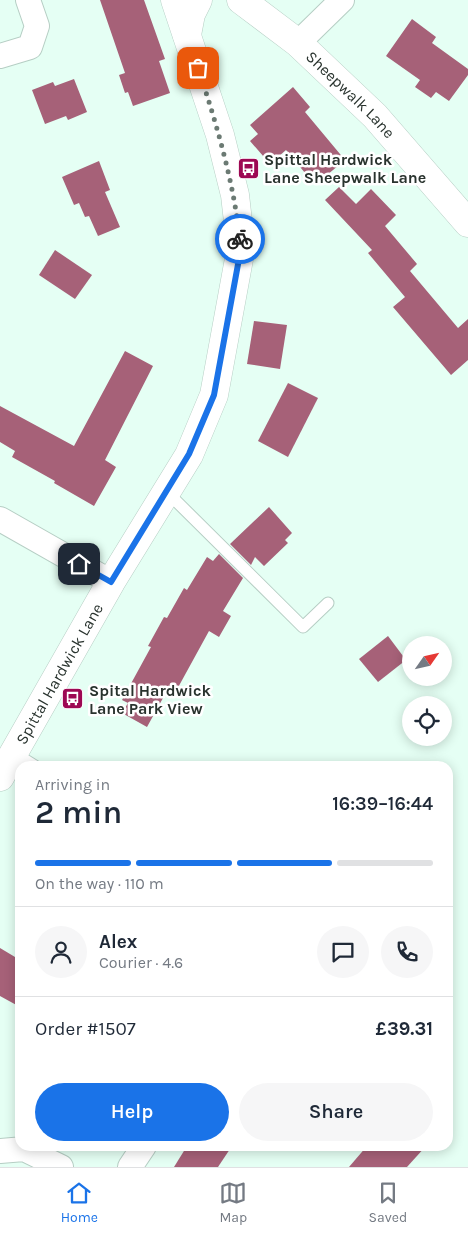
<!DOCTYPE html>
<meta charset="utf-8">
<style>
body{margin:0;font-family:Karla,sans-serif;background:#f6f6f7;color:#1f2937;height:100vh;display:flex;flex-direction:column;font-size:19px;white-space:nowrap}
*{box-sizing:border-box;margin:0}
p{font-size:16px;color:#747a83}
.icon{flex:none;width:28px;height:28px;fill:none;stroke:currentColor;stroke-width:2;stroke-linecap:round;stroke-linejoin:round}
.map{position:relative;flex:1;overflow:hidden}
.side{position:absolute;left:15px;top:761px;width:438px;height:390px;display:flex;flex-direction:column;background:#fff;border-radius:15px;box-shadow:0 2px 12px #0003}
.side>*{flex:none}
.needle{width:32px;rotate:56deg}
.controls{position:absolute;left:402px;top:636px;display:grid;gap:10px}
.controls a{display:grid;place-items:center;width:50px;height:50px;border-radius:50%;background:#fff;box-shadow:0 2px 12px #0003;font-size:25px}
.pin{position:absolute;display:grid;place-items:center;width:42px;height:42px;color:#fff;margin:-21px;border-radius:10px;box-shadow:0 2px 8px #0006}
.courier{position:absolute;display:grid;place-items:center;width:50px;height:50px;margin:-25px;border:4px solid #1a73e8;border-radius:50%;background:#fff;color:#222;box-shadow:0 1px 6px #0007}
.head em{font-style:normal;font-weight:600}
.head div{display:flex;flex-direction:column-reverse}
.head{display:flex;align-items:center;justify-content:space-between;height:85px;padding:0 20px}
h1{font-size:32px;font-weight:600;line-height:38px}
.bar{display:grid;grid-template-columns:repeat(4,1fr);gap:8px 5px;align-content:center;height:60px;padding:0 20px}
.bar i{height:6px;border-radius:4px;background:#e0e1e3}
.bar .on{background:#1a73e8}
.bar p{grid-column:span 4}
.line{display:flex;align-items:center;gap:12px;padding:0 20px;border-top:1px solid #e0e1e3}
.line div{flex:1}
.round{display:grid;place-items:center;flex:none;width:52px;height:52px;border-radius:26px;background:#f6f6f7}
.primary-button{display:flex;gap:10px;margin-top:auto;padding:10px 20px}
.primary-button a{flex:1;height:58px;border-radius:30px;background:#1a73e8;color:#fff;font-size:20px;font-weight:600;line-height:58px;text-align:center}
.primary-button a+a{background:#f6f6f7;color:#1f2937}
.dock{display:flex;justify-content:space-around;align-items:center;height:70px;border-top:1px solid #e0e1e3;background:#fff;font-size:14px;color:#747a83}
.dock a{display:grid;justify-items:center;gap:2px}
.dock .on{color:#1a73e8}
.map>svg:first-child{display:block}
</style>
<div class="map">
<svg width="468" height="1167" viewBox="0 0 468 1167">
<rect width="100%" height="100%" fill="#e5fff4"/>
<!-- building -->
<g fill="#a66178">
<polygon points="100,0 144,0 165,59 159,61 170,93 133,106 128,92 125,93 119,75 125,73"/>
<polygon points="412,19 436,37 432,43 468,69 468,75 449,101 436,92 431,98 415,87 420,80 386,56"/>
<polygon points="74,79 87,112 68,120 66,116 45,124 32,90 53,82 55,86"/>
<polygon points="293,87 310,107 305,112 345,160 315,185 286,150 270,164 250,141 258,134 250,125"/>
<polygon points="99,161 110,190 105,192 120,227 98,236 89,216 85,217 79,203 74,205 62,177"/>
<polygon points="339,187 356,204 371,189 396,215 385,226 417,264 410,271 458,328 468,319 468,360 451,375 393,307 405,297 368,253 372,250 325,200"/>
<polygon points="55,250 92,275 75,299 39,275"/>
<polygon points="254,321 287,325 280,369 247,364"/>
<polygon points="125,351 153,366 105,460 116,467 94,506 54,483 55,481 12,457 15,451 0,442 0,406 74,446"/>
<polygon points="288,383 318,398 288,457 258,441"/>
<polygon points="269,507 292,533 285,540 288,543 264,566 255,557 251,565 230,544"/>
<polygon points="219,554 243,578 223,611 231,616 219,637 209,631 175,693 168,689 147,727 122,713 128,703 122,700 151,647 148,646 164,617 167,618 184,588 187,590 207,557 213,561"/>
<polygon points="388,636 406,660 378,682 359,659"/>
<polygon points="0,948 20,960 20,1007 0,996"/>
<polygon points="187,1146 232,1146 218,1167 174,1167"/>
<polygon points="367,1146 426,1146 407,1167 349,1167"/>
</g>
<g fill="none" stroke-linecap="round" stroke-linejoin="round">
<defs>
<g id="service">
<polyline points="167,492 303,627 328,603"/>
<polyline points="14,753 35,766"/>
</g>
<g id="minor">
<polyline points="298,43 342,0"/>
<polyline points="0,56 30,47 37,26 28,0"/>
<polyline points="0,519 111,582"/>
<polyline points="0,1151 24,1149 61,1167"/>
<polyline points="130,1167 144,1146"/>
</g>
<g id="tertiary">
<polyline points="187,35 191,14 198,0"/>
<path id="s1" d="M 0,777 L 111,582 L 189,455 L 214,395 L 241,248 L 235,195 L 220,135 L 175,0"/>
</g>
<g id="secondary">
<path id="s2" d="M 241,0 L 298,43 L 375,116 L 468,223"/>
</g>
</defs>
<!-- service casing -->
<use href="#service" stroke="#b6cec4" stroke-width="13"/>
<!-- minor casing -->
<use href="#minor" stroke="#b6cec4" stroke-width="26"/>
<!-- tertiary casing -->
<use href="#tertiary" stroke="#b6cec4" stroke-width="29"/>
<!-- secondary casing -->
<use href="#secondary" stroke="#b6cec4" stroke-width="29"/>
<!-- service -->
<use href="#service" stroke="#fff" stroke-width="11"/>
<!-- minor -->
<use href="#minor" stroke="#fff" stroke-width="24"/>
<!-- tertiary -->
<use href="#tertiary" stroke="#fff" stroke-width="28"/>
<!-- secondary -->
<use href="#secondary" stroke="#fff" stroke-width="28"/>
</g>
<g fill="none" stroke-linecap="round" stroke-linejoin="round">
<!-- done -->
<path stroke="#6b7a73" stroke-width="5" stroke-dasharray="0 9" d="M 198,68 C 217,125 233,180 240,239"/>
<!-- route -->
<polyline stroke="#1a73e8" stroke-width="6" points="79,564 111,582 189,454 214,395 241,248 240,239"/>
</g>
<!-- icons -->
<defs>
<symbol id="bus-square" viewBox="-11 -11 22 22"><rect x="-9" y="-9" width="18" height="18" rx="4" fill="#9d0853" stroke="#fff"/><path d="M-5-6H5V4H4V6H2V4H-2V6H-4V4H-5ZM-3.5-4V0h7V-4ZM-3.5 1.2v1.5H-2V1.2ZM2 1.2v1.5H3.5V1.2Z" fill="#fff"/></symbol>
</defs>
<g fill-rule="evenodd">
<use href="#bus-square" x="236" y="156" width="25" height="25"/>
<use href="#bus-square" x="60" y="686" width="25" height="25"/>
</g>
<g text-anchor="middle" stroke-width="5" stroke-linejoin="round" paint-order="stroke">
<!-- street labels -->
<g font-size="16" fill="#29332e" stroke="#fff">
<text dy="6" stroke="none"><textPath href="#s2" startOffset="145">Sheepwalk Lane</textPath></text>
<text dy="6" stroke="none"><textPath href="#s1" startOffset="119">Spittal Hardwick Lane</textPath></text>
</g>
<!-- poi labels -->
<g font-size="16" font-weight="bold" fill="#29332e" stroke="#fff" text-anchor="start">
<text x="264" y="165">Spittal Hardwick<tspan x="264" dy="18">Lane Sheepwalk Lane</tspan></text>
<text x="89" y="696">Spital Hardwick<tspan x="89" dy="18">Lane Park View</tspan></text>
</g>
</g>
</svg>
<div class="controls">
<a><svg class="needle" viewBox="-14 -14 28 28"><path d="M0-13l5 13h-10z" fill="#e53935"/><path d="M0 13l5-13h-10z" fill="#747a83"/></svg></a>
<a><svg class="icon" aria-label="locate" viewBox="0 0 24 24"><circle cx="12" cy="12" r="6"/><path d="M12 2v4M12 18v4M2 12h4M18 12h4"/></svg></a>
</div>
<div class="pin" style="left:198px;top:68px;background:#ea580c"><svg class="icon" aria-label="bag" viewBox="0 0 24 24"><path d="M5 8h14l-1 12H6zM9 8a3 3 0 0 1 6 0"/></svg></div>
<div class="pin" style="left:79px;top:564px;background:#1f2937"><svg class="icon" aria-label="home" viewBox="0 0 24 24"><path d="M3 11l9-7 9 7M6 9v11h12V9"/></svg></div>
<div class="courier" style="left:240px;top:239px"><svg class="icon" aria-label="bike" viewBox="0 0 24 24"><circle cx="6" cy="16" r="4"/><circle cx="18" cy="16" r="4"/><path d="M6 16l4-8h5l3 8M10 8l3 8H6M13 5h3"/></svg></div>
<section class="side">
<div class="head"><div><h1>2 min</h1><p>Arriving in</p></div><em>16:39–16:44</em></div>
<div class="bar"><i class="on"></i><i class="on"></i><i class="on"></i><i></i><p>On the way · 110 m</p></div>
<div class="line" style="height:90px"><a class="round"><svg class="icon" aria-label="person" viewBox="0 0 24 24"><circle cx="12" cy="8" r="4"/><path d="M4 21q1-7 8-7t8 7"/></svg></a><div><b>Alex</b><p>Courier · 4.6</p></div><a class="round"><svg class="icon" aria-label="chat" viewBox="0 0 24 24"><path d="M4 5h16v11H9l-5 4z"/></svg></a><a class="round"><svg class="icon" aria-label="phone" viewBox="0 0 24 24"><path d="M5 4h4l2 5-3 2q2 4 5 5l2-3 5 2v4C11 20 4 13 5 4z"/></svg></a></div>
<div class="line" style="height:65px"><div>Order #1507</div><b>£39.31</b></div>
<div class="primary-button"><a>Help</a><a>Share</a></div>
</section>
</div>
<nav class="dock">
<a class="on"><svg class="icon" aria-label="home" viewBox="0 0 24 24"><path d="M3 11l9-7 9 7M6 9v11h12V9"/></svg>Home</a>
<a><svg class="icon" aria-label="map" viewBox="0 0 24 24"><path d="M3 6l6-2 6 2 6-2v14l-6 2-6-2-6 2zM9 4v14M15 6v14"/></svg>Map</a>
<a><svg class="icon" aria-label="saved" viewBox="0 0 24 24"><path d="M7 4h10v16l-5-4-5 4z"/></svg>Saved</a>
</nav>
